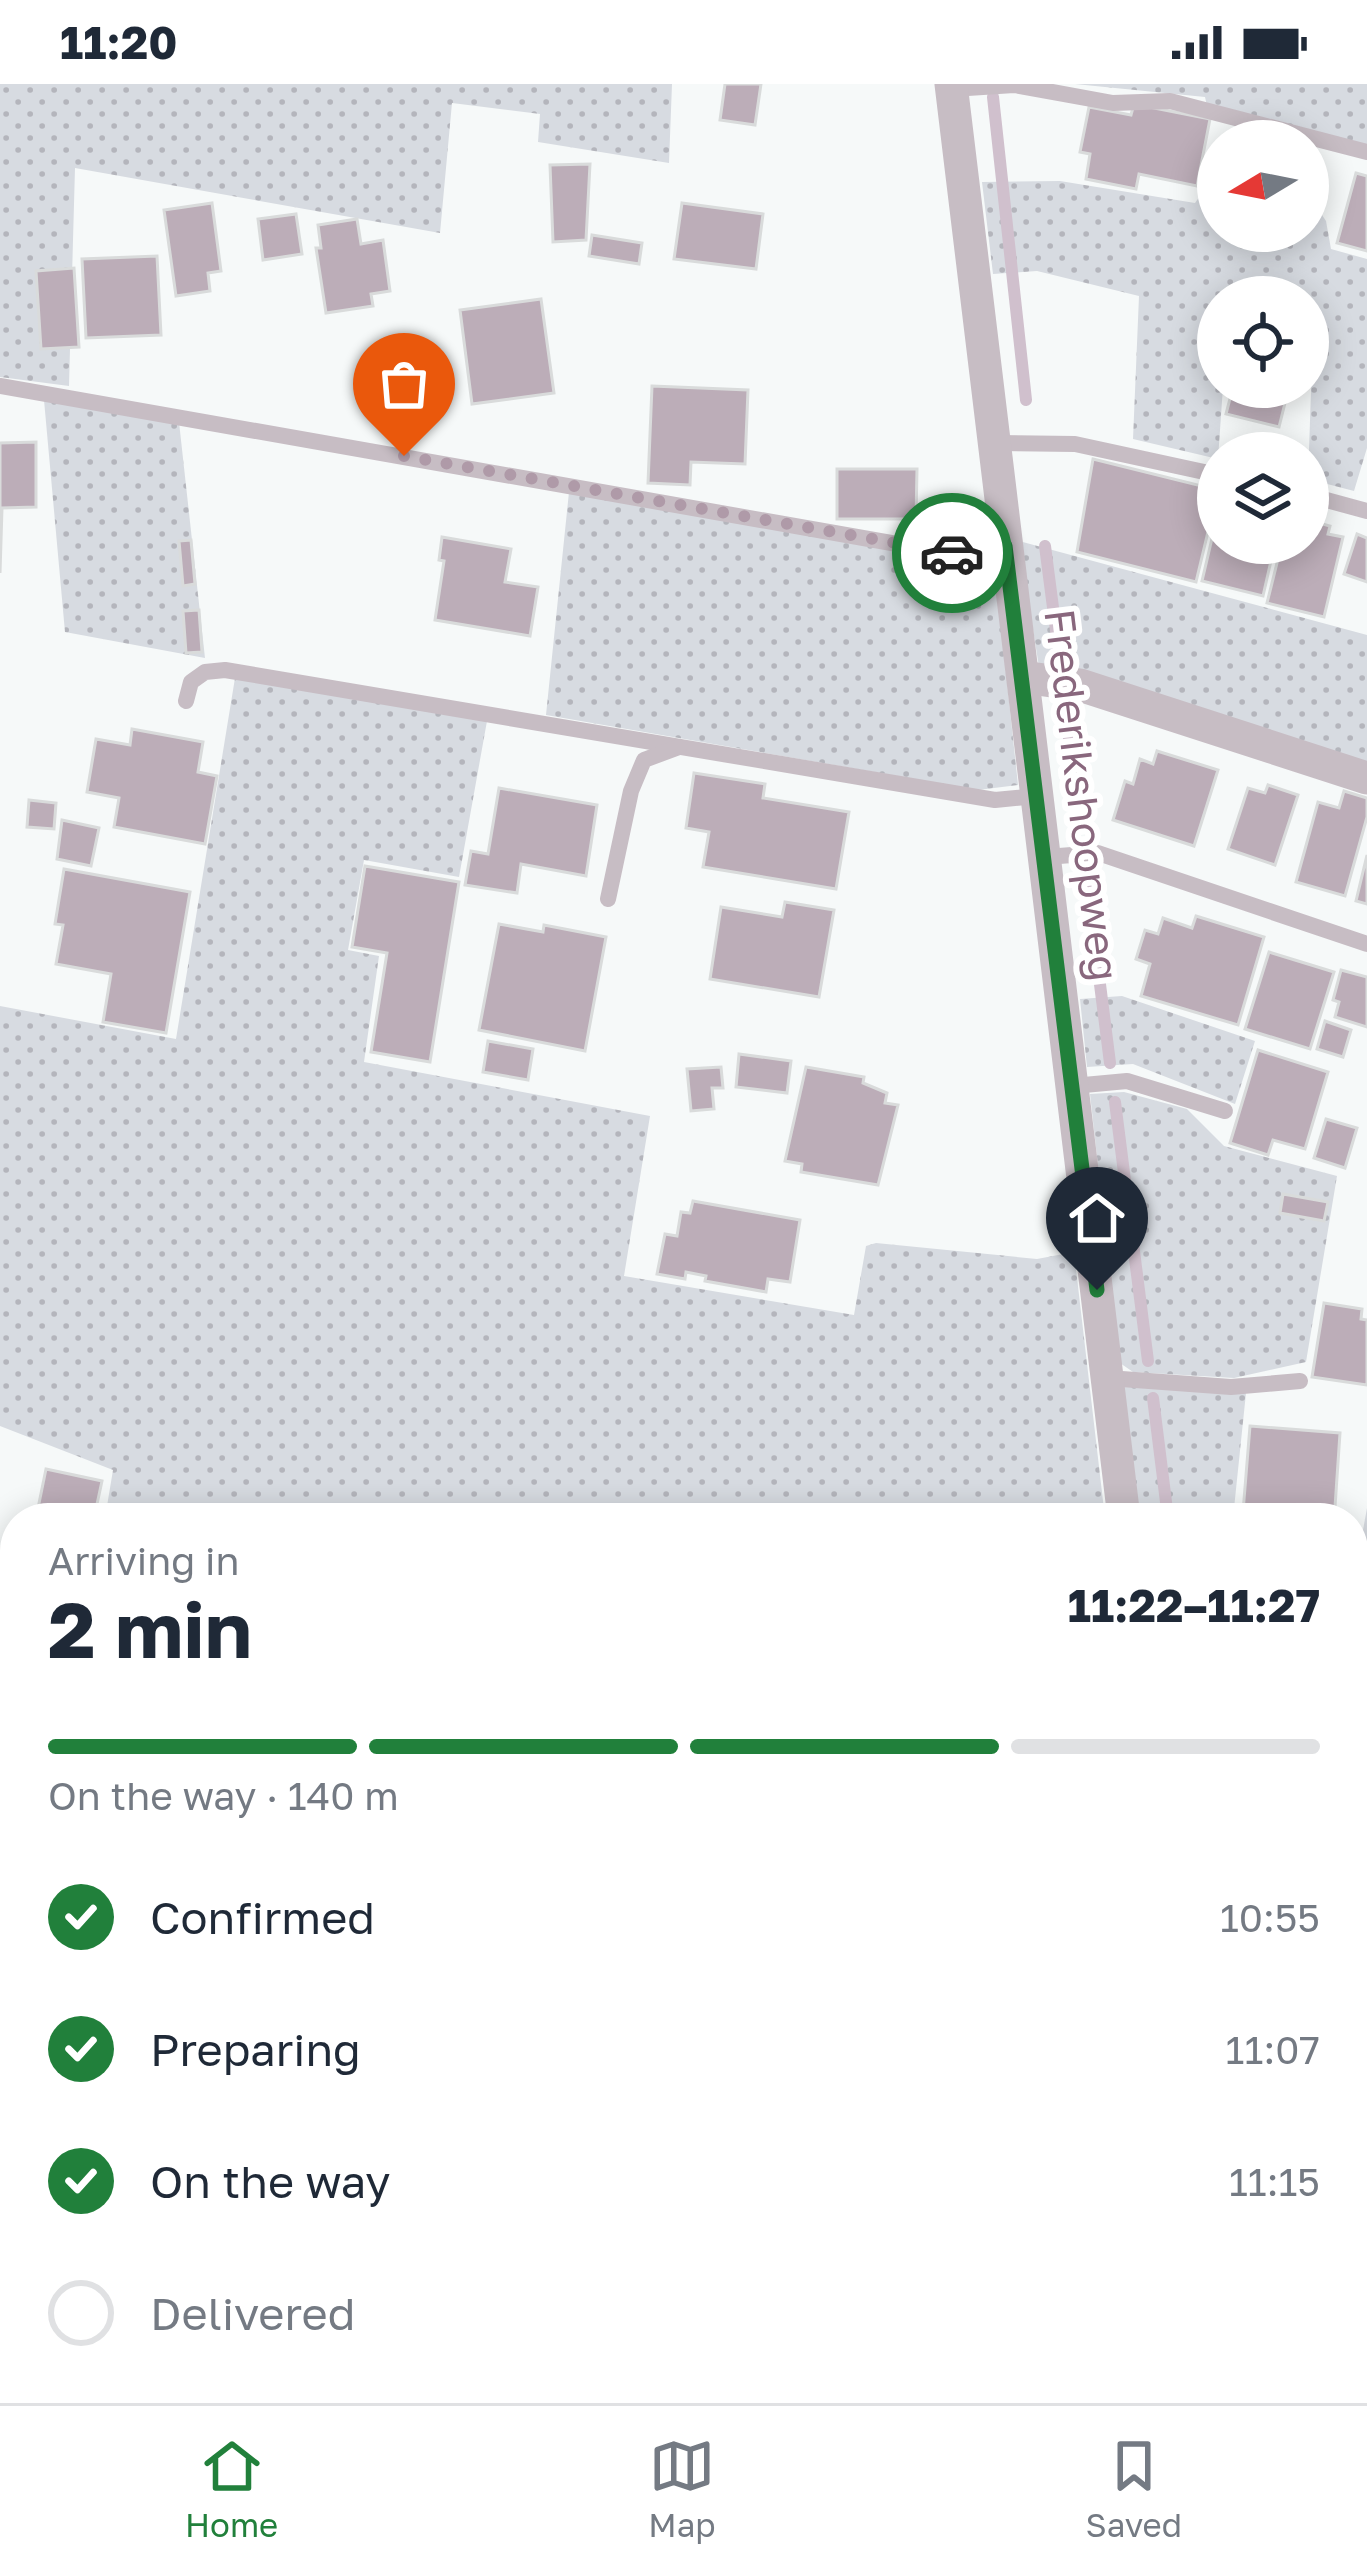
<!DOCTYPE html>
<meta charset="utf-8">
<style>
body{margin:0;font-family:"Golos Text",sans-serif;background:#f6f6f7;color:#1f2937;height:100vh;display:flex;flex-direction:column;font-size:45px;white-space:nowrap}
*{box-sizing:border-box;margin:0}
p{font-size:39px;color:#747a83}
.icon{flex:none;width:66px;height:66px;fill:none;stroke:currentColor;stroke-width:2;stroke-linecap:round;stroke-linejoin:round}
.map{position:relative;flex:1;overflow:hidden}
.side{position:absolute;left:0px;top:1419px;width:1368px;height:900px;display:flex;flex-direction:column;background:#fff;border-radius:48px 48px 0 0;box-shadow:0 6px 30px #0003}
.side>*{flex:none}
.needle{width:78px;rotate:260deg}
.tools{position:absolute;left:1197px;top:36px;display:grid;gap:24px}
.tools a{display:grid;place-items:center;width:132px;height:132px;border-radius:50%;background:#fff;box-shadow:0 6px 30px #0003;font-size:60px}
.pin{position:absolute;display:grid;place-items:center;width:102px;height:102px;color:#fff;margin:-123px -51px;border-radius:50% 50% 50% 0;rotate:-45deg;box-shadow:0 0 12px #0007}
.pin .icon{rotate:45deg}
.courier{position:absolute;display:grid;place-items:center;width:120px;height:120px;margin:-60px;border:9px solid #21803b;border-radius:50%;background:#fff;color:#222;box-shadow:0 3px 15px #0007}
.summary em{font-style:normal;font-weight:700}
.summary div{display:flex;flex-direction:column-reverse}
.summary{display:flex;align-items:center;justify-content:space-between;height:204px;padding:0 48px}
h1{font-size:78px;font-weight:700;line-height:90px}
.bar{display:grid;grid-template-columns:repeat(4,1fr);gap:18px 12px;align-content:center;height:144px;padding:0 48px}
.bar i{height:15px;border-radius:9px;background:#e0e1e3}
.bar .active{background:#21803b}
.bar p{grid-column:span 4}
ol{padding:0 48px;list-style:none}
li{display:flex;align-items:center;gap:36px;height:132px}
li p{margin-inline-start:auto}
li .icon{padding:12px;border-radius:50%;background:#21803b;color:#fff;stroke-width:4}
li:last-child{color:#747a83}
li i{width:66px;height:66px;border:6px solid #e0e1e3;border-radius:50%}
.status{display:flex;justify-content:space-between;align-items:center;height:84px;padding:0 60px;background:#fff;direction:ltr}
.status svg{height:33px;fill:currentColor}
.tabs{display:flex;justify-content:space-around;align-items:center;height:168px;border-top:3px solid #e0e1e3;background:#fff;font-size:33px;color:#747a83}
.tabs a{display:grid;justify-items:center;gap:6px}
.tabs .active{color:#21803b}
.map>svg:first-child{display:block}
</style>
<div class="status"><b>11:20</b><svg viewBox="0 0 49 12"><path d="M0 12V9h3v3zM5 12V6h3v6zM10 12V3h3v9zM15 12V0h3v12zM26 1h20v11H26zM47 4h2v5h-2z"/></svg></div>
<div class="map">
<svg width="1367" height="2319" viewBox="0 0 1367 2319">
<defs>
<pattern id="grass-dots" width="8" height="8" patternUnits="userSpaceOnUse" patternTransform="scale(3)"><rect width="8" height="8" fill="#d7dbe1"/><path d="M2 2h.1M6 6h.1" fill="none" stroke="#b4b5bc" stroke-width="1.8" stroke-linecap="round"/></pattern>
</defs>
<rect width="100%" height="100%" fill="#f6f9f9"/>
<!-- grass -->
<g fill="url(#grass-dots)">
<polygon points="0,0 672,0 669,79 538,58 540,30 452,19 440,149 75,84 69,302 0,293"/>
<polygon points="1075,0 1367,0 1367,63 1207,22 1205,13"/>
<polygon points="1218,86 1218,147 1308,147 1308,110 1326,137 1331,165 1367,175 1367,364 1354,407 1308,395 1313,249 1308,248 1308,213 1218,213 1218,303 1223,303 1218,375 1133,355 1139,212 1037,187 993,190 982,98 1060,97 1195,119"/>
<polygon points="44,316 179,338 205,574 65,548"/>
<polygon points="569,408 959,477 980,476 996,496 1018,701 978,706 546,631"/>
<polygon points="1019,457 1367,551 1367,686 1039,583"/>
<polygon points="235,594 487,637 459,793 364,776 348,866 379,872 364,978 650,1032 624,1192 854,1231 866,1162 876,1159 1037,1175 1074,1168 1105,1434 105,1434 113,1386 0,1342 0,922 176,955"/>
<polygon points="1122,912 1255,957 1235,1020 1133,980 1087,983 1080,915"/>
<polygon points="1124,1008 1187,1025 1224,1062 1337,1092 1306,1278 1234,1294 1133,1288 1120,1279 1090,1010"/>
<polygon points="1124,1301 1246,1309 1233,1434 1139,1434"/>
<polygon points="1367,1424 1367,1551 1353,1604 1353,1501"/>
<polygon points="0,1527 15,1531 15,1857 0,1859"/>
<polygon points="1353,1850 1367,1854 1367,2258 1353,2263"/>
<polygon points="0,2050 15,2052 15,2176 0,2184"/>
<polygon points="0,2283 15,2285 15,2304 144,2304 248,2319 0,2319"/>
<polygon points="287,2304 352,2304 348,2319 284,2319"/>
<polygon points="582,2304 703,2304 700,2319 579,2319"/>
<path d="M 804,2304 C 875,2304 1137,2291 1184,2319 L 802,2319 Z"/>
<polygon points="1239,2304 1315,2304 1321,2319 1241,2319"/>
</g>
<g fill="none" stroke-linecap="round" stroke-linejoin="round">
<!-- stream -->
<g stroke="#d0c0cd" stroke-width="12">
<polyline points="993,13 1026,316"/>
<polyline points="1045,462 1061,585"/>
<polyline points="1064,617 1081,742"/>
<polyline points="1087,798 1110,979"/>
<polyline points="1115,1018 1148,1277"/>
<polyline points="1153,1314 1168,1434"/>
<polyline points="1271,2304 1272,2319"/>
</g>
</g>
<!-- building -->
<g fill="#bcadb8" stroke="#d9dbdb" stroke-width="3">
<polygon points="725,0 761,0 755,41 720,36"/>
<polygon points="1134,20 1210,35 1197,102 1139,90 1136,105 1086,95 1090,70 1080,68 1089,23 1131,31"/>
<polygon points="590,80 586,156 553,158 550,81"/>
<polygon points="1356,89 1367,92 1367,167 1337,159"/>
<polygon points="212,119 221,187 208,189 210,207 176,212 164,126"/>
<polygon points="682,119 763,130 756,185 674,175"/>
<polygon points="296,130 302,170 263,176 258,135"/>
<polygon points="357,135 361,160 383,156 390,207 371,210 373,222 326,229 316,164 321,164 318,141"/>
<polygon points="592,151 642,159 639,180 589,172"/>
<polygon points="157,172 161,251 86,254 82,175"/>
<polygon points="74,184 79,263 41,265 36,187"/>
<polygon points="541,215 554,309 472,320 460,226"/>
<polygon points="652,302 748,306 745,380 691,378 690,401 648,399"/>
<polygon points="1233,303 1289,303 1279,343 1226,330"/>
<polygon points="36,358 36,423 2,424 0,489 0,359"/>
<polygon points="1093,375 1218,406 1196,498 1077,468"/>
<polygon points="837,385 917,385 916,435 837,435"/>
<polygon points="1218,429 1218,459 1275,459 1263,512 1202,497"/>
<polygon points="1308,436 1330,442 1328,450 1343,453 1324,533 1267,519 1282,459 1308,459"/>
<polygon points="1357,450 1367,454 1367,498 1344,490"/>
<polygon points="442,453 511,465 505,498 538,503 530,552 435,536 444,477 439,476"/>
<polygon points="191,456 195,500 183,502 179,457"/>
<polygon points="199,526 202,568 186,569 183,527"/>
<polygon points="132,645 203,658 198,688 217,692 205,760 114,743 119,714 87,708 96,655 130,661"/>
<polygon points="1157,667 1218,686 1194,762 1113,736 1125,697 1133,700 1140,675 1153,680"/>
<polygon points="694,689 765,700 763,714 849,728 836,805 703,783 709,748 686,744"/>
<polygon points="1268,701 1298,711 1275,781 1228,765 1248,704 1265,709"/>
<polygon points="499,704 597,721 586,792 521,780 517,809 465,801 471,767 488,770"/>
<polygon points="1344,707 1367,714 1367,733 1345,812 1296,798 1318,718 1339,724"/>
<polygon points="29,716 56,719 54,745 27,743"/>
<polygon points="62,736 99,744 91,782 57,775"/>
<polygon points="1367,771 1367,820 1356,817"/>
<polygon points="365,782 459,798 430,978 371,968 387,869 352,863"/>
<polygon points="64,785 190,808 166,949 103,938 111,890 56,880 63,841 55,840"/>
<polygon points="785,818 834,826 819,913 710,895 721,823 782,833"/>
<polygon points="1196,832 1264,853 1238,941 1141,912 1150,880 1136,875 1145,846 1158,850 1163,834 1192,844"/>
<polygon points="499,840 543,848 544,841 606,853 585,967 479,946"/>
<polygon points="1269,868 1334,888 1310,965 1245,945"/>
<polygon points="1341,886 1367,893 1367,943 1335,933 1339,918 1333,916"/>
<polygon points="1325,937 1351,946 1343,973 1317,965"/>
<polygon points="488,957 533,965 528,996 483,988"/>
<polygon points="1258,966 1328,988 1305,1065 1273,1056 1268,1071 1230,1059"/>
<polygon points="739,970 791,977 787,1009 736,1003"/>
<polygon points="721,983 723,1004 712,1004 714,1025 691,1027 687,985"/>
<polygon points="806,983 864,993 863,999 887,1009 885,1019 898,1021 878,1101 801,1088 802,1080 785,1077"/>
<polygon points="1326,1035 1357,1044 1345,1084 1314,1074"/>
<polygon points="1283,1110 1328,1118 1324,1137 1280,1129"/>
<polygon points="693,1117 800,1136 790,1198 768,1195 766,1208 705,1197 706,1192 686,1188 685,1195 657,1190 665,1150 677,1152 681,1128 690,1129"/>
<polygon points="1324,1219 1362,1225 1361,1235 1367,1236 1367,1301 1312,1293"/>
<polygon points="1250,1342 1340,1349 1335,1423 1320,1422 1319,1434 1243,1428"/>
<polygon points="46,1385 102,1397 94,1434 36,1434"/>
<rect x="0" y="1898" width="15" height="129"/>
<polygon points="9,2218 15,2219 15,2263 4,2261"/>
<polygon points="710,2304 791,2304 789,2316 796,2319 708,2319"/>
</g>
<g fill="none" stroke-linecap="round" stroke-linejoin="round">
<!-- service -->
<g stroke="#c7bdc4" stroke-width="16">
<polyline points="952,5 1014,1 1113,19 1170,17 1367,68"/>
<polyline points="0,302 948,469 1005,462"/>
<polyline points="994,359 1075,360 1218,391"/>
<polyline points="1308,411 1367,427"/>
<polyline points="186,617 191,598 205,588 225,586 995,716 1037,712"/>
<polyline points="1046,773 1098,769 1367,860"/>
<polyline points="608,815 631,707 644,676 679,663"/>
<polyline points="1073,1002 1127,997 1225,1027"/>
<polyline points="1108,1294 1231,1303 1300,1297"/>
<polyline points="0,1527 15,1532"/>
<polyline points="1089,2304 1155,2309 1219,2304"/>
<polyline points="1330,2304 1338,2319"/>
</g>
<!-- minor -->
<g stroke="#c7bdc4" stroke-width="33">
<polyline points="951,0 1124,1434"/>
<polyline points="1023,593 1080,601 1367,694"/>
<polyline points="1353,1711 1367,1715"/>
<polyline points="1219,2304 1221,2319"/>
</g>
</g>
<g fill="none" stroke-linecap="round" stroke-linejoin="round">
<!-- done -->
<polyline stroke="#af9aa8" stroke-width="12" stroke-dasharray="0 21.6" points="404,372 952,469"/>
<!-- route -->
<polyline stroke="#21803b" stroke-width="15" points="952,469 1005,462 1097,1206"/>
</g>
<g text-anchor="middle" stroke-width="12" stroke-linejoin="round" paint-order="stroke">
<!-- street labels -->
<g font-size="42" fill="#89677d" stroke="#fff">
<text transform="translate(1082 711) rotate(83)" y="15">Frederikshoopweg</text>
</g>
</g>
</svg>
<div class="tools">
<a><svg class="needle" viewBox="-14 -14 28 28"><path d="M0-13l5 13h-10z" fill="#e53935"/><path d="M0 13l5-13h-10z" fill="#747a83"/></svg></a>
<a><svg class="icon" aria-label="locate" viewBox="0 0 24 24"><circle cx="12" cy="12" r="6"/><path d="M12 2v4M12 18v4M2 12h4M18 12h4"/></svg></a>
<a><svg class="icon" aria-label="layers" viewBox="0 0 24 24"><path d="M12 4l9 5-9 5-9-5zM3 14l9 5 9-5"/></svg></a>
</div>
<div class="pin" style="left:404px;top:372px;background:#ea580c"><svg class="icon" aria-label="bag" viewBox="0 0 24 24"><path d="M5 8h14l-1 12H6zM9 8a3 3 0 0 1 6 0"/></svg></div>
<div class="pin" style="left:1097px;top:1206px;background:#1f2937"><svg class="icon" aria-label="home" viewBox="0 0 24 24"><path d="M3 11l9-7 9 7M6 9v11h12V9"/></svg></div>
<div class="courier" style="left:952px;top:469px"><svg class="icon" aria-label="car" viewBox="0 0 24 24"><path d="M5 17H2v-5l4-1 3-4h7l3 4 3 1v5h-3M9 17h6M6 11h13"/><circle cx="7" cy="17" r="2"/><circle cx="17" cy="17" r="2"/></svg></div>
<section class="side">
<div class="summary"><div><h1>2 min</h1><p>Arriving in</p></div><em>11:22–11:27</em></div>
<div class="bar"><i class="active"></i><i class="active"></i><i class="active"></i><i></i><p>On the way · 140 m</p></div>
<ol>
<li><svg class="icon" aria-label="check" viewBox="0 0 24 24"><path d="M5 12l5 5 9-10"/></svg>Confirmed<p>10:55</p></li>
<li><svg class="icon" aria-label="check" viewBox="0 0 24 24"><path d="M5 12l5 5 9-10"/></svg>Preparing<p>11:07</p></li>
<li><svg class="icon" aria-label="check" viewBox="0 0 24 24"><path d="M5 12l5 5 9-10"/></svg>On the way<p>11:15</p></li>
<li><i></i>Delivered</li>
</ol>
</section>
</div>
<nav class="tabs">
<a class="active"><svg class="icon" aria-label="home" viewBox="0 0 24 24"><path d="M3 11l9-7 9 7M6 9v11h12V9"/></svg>Home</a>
<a><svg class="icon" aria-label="map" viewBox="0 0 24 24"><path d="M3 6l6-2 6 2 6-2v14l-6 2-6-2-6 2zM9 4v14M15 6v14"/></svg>Map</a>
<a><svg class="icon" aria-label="saved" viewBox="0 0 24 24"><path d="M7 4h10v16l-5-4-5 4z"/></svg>Saved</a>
</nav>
